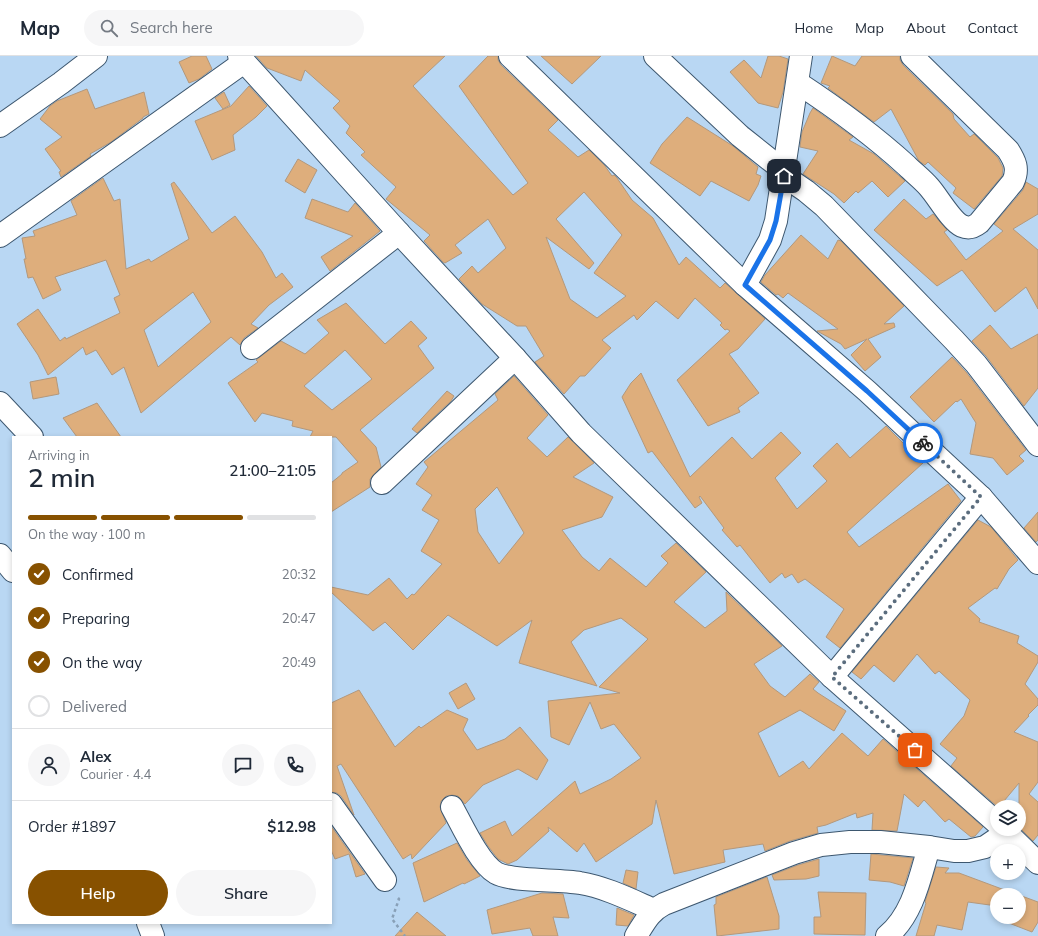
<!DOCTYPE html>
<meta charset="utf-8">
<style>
body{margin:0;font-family:Mulish,sans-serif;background:#f6f6f7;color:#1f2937;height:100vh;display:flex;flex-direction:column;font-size:15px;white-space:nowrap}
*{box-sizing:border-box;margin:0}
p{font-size:13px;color:#747a83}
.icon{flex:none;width:22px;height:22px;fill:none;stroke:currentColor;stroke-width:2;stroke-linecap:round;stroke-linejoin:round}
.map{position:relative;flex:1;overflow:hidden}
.details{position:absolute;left:12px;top:380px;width:320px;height:488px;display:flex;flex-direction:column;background:#fff;border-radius:0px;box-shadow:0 2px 6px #0003}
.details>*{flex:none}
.controls{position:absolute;left:990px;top:744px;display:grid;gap:8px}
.controls a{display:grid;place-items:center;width:36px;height:36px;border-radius:50%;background:#fff;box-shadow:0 2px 6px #0003;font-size:20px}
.pin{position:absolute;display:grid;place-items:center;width:34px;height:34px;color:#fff;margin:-17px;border-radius:8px;box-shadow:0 2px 6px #0006}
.courier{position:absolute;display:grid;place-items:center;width:40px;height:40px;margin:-20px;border:3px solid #1a73e8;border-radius:50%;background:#fff;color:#222;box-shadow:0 1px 5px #0007}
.summary em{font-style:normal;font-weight:600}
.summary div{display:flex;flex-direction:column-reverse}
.summary{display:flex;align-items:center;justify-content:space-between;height:68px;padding:0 16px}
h1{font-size:26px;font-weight:600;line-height:30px}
.bar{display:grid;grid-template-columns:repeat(4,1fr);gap:6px 4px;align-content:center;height:48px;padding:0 16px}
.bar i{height:5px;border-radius:3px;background:#e0e1e3}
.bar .current{background:#875100}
.bar p{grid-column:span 4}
.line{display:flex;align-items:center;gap:10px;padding:0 16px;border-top:1px solid #e0e1e3}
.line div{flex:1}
.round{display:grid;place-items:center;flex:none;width:42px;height:42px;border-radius:21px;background:#f6f6f7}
ol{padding:0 16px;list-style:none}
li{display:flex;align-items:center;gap:12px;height:44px}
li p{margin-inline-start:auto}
li .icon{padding:4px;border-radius:50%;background:#875100;color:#fff;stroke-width:4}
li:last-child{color:#747a83}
li i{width:22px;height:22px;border:2px solid #e0e1e3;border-radius:50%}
.primary-button{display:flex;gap:8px;margin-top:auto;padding:8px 16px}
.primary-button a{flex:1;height:46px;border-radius:24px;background:#875100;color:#fff;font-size:16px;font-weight:600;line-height:46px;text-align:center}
.primary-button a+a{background:#f6f6f7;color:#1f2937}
header{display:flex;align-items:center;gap:24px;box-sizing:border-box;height:56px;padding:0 20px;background:#fff;border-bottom:1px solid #e0e1e3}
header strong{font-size:19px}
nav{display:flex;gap:22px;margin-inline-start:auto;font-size:14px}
.search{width:280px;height:36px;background:#f6f6f7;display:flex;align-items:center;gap:10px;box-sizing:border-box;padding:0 14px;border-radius:22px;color:#747a83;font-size:15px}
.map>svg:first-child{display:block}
</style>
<header>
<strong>Map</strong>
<div class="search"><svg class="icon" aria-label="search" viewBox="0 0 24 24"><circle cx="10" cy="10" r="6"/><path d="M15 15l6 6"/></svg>Search here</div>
<nav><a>Home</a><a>Map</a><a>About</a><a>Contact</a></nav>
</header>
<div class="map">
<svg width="1038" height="880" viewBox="0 0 1038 880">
<rect width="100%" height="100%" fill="#b9d7f3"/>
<!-- building -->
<g fill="#deae7c" stroke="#b3987c" fill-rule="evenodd">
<polygon points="192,0 206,0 212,13 199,23 189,27 179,6"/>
<path d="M 256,0 L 445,0 L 413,30 L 513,139 L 528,127 L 459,30 L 488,0 L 498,0 L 498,4 L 501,9 L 558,64 L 548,74 L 578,101 L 589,94 L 605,110 L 612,120 L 614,119 L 617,122 L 632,144 L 653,162 L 679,209 L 686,201 L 720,232 L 725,227 L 765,263 L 738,293 L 729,298 L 759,337 L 738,352 L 740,356 L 708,370 L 677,324 L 730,275 L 727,273 L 725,274 L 720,269 L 722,267 L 695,242 L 678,263 L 656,245 L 637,264 L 634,259 L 602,284 L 611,292 L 585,320 L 580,320 L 564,338 L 535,306 L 544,300 L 526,270 L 517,270 L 482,248 L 459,223 L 472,210 L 478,217 L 506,192 L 488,163 L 455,189 L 462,197 L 445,207 L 443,206 L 424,185 L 430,179 L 386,143 L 396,131 L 361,99 L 365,96 L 346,77 L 350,70 L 333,52 L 340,45 L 305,14 L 301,25 L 267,12 ZM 584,136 L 622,179 L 594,217 L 626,240 L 597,262 L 570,243 L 546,181 L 589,213 L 594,207 L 556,163 Z"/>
<polygon points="541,0 601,0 572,28"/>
<polygon points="768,0 779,0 788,3 783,36 778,52 758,47 730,16 744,4 761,22"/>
<polygon points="832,0 855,10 862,0 900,0 900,4 903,9 953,58 954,63 970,81 974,78 998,102 1003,112 1002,120 974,153 953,137 956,132 928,106 925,109 919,105 891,53 874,66 828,32 830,30 821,27"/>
<polygon points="249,30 267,50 256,61 233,79 235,94 212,104 195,65 231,50"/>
<polygon points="87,33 95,53 144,36 149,58 143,61 143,62 111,86 90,98 91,100 61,121 59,116 61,115 45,93 62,81 40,63 50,50 57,45"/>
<polygon points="224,36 230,49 223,53 215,42"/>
<polygon points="813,52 853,81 849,84 874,98 905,125 888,141 872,125 858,137 856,135 844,147 834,138 803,118 818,95 800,91 802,76 810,57"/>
<polygon points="687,61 733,90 758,111 756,118 761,120 758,129 749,145 711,125 700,140 650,107 662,88"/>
<polygon points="298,103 317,114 305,137 285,125"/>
<path d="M 103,122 L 114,145 L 120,143 L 126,213 L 149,203 L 151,206 L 189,183 L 171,128 L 174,126 L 212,177 L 235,160 L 262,196 L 276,222 L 282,217 L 293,231 L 269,249 L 251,268 L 258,272 L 244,282 L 240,289 L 231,281 L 141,357 L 124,311 L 112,319 L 96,294 L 86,299 L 83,291 L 48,319 L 38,299 L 17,268 L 38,253 L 60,285 L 65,281 L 66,283 L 120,257 L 114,242 L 120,239 L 106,204 L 55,221 L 61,234 L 43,243 L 33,221 L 28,222 L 24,203 L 26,203 L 22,182 L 35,180 L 33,175 L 77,159 L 71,145 ZM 193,236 L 211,266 L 158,311 L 144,274 Z"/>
<polygon points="1026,126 1038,133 1038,158 1013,173 1038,194 1038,253 1026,231 995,256 962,214 937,230 874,174 904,143 926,163 933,158 947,174 944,176 966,204 1003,175 994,168 1023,134"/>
<polygon points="312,143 348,156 355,147 380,175 330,215 321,201 353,180 305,162"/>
<polygon points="801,179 828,203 838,184 841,185 904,250 884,268 894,267 895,271 868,283 881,301 865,315 851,299 867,283 845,293 841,288 817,275 838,273 788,237 783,242 778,238 776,239 761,226 765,219"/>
<path d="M 346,247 L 385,288 L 411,265 L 427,282 L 418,290 L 434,312 L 360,374 L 376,391 L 381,411 L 370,423 L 370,431 L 331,456 L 331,427 L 342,418 L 342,417 L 358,406 L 336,381 L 310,381 L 313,375 L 292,370 L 293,365 L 262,357 L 255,366 L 228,327 L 258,306 L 256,304 L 281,285 L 305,298 L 329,277 L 317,264 ZM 345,294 L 372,323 L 332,354 L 304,330 Z"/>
<polygon points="990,269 1011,293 1038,278 1038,332 1024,350 986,300 972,285"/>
<polygon points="952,301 966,316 1026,394 1019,400 1024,405 1007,419 993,402 970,398 976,367 961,343 957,346 956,345 934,366 910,341"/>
<polygon points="641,317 690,421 732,381 752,403 781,376 801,397 775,422 797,453 827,425 813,410 837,387 850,402 886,370 923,407 847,476 859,491 948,428 961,445 840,592 826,581 844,553 805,523 798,527 792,518 785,522 782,517 770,527 740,489 737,491 722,474 724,472 700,440 699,441 702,447 695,452 652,395 648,397 622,341 631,327"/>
<path d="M 514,320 L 548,359 L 527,382 L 547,401 L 568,381 L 594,407 L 573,421 L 613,441 L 602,461 L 562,474 L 582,501 L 599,515 L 610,502 L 646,531 L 668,507 L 661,500 L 676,487 L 706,516 L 674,546 L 705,572 L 727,555 L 726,536 L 782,590 L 754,608 L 770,630 L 785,641 L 810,618 L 819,626 L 813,633 L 818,637 L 846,655 L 834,675 L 800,654 L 758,677 L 779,721 L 803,705 L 809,713 L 842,677 L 868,700 L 883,683 L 983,771 L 975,780 L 971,781 L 949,763 L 945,766 L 924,744 L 918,751 L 904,738 L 897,775 L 872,774 L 873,757 L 857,762 L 856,757 L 826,769 L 817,771 L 818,777 L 790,785 L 765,795 L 763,788 L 723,794 L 725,806 L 674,818 L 656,744 L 652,768 L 596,806 L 584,787 L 577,796 L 548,771 L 549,775 L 517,804 L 508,808 L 498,803 L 488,790 L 480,777 L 505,765 L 512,780 L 575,725 L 580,738 L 611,723 L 641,702 L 614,668 L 601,673 L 590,646 L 569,689 L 551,681 L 548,645 L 620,637 L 599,631 L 648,583 L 621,562 L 584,574 L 571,586 L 597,630 L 519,607 L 532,564 L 497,590 L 448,559 L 413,594 L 385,566 L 373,575 L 331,536 L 331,531 L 368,539 L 389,522 L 407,543 L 412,538 L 414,539 L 442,508 L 421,495 L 439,464 L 422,454 L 432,439 L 416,428 L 428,411 L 424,406 L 498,344 L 495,338 ZM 497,431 L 524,477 L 499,508 L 478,476 L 475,453 Z"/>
<polygon points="56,321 59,338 33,343 30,326"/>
<polygon points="447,335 454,340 451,345 417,377 412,373"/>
<polygon points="97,347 121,381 77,381 63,362"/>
<polygon points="1038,456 1038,484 1036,486 1024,472"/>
<polygon points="978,464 991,471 1018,504 1009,513 997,533 995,532 968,552 980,563 979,566 1019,580 1017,587 1038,600 1038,606 1025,628 1038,643 1038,649 1028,659 1029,660 1014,676 1038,686 1038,726 1029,738 1038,746 1038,779 1033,785 1019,771 1019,727 999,751 998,751 951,710 957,702 940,688 964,660 970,644 939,615 935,618 917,598 894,626 874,609 861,623 852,616"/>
<polygon points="466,627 475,643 458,653 449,637"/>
<polygon points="359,634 395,691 419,670 421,672 447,654 468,663 463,674 477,694 505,683 520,671 548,704 537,724 518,713 483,729 465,748 458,740 452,739 446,740 441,745 440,751 446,767 412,803 411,798 403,803 341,708 337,710 354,759 341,740 337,737 331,736 331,647"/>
<polygon points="331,770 365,818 356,821 349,798 335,803 331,794"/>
<polygon points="457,787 467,804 480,820 464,828 463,827 424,846 413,807"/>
<polygon points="871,798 913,802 904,830 890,826 869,824"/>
<polygon points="819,803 819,820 806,823 774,824 772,819 798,809"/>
<polygon points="936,811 949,812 945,817 959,817 1018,839 997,839 997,850 968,846 962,874 937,869 934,880 916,880 926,847 925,846"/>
<polygon points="626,814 638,816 636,833 623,827"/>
<polygon points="767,821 779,860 779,873 717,880 714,849 716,848 716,841"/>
<polygon points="818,836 866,837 865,879 814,878 814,861 821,861"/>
<polygon points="542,837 563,838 569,862 553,861 558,880 533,880 530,872 492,878 487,854"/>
<polygon points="1019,839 1038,846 1038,866 1032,876 1001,864 1002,861 1019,861"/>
<polygon points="617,852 634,859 628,870 616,869"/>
<polygon points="417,856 446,880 395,880"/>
</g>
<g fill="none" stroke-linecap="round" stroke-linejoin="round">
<defs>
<g id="street">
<polyline points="239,0 399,177 515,302 581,377 832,621 997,767"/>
<polyline points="510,0 745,229 867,335 981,441 1038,507"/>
<polyline points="655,0 740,80 784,115"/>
<path d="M 798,27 C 836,52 873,79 907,110 C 914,117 922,123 929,131 C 938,141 951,165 962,170 C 969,173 974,171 979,167 L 1013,126 C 1019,113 1015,105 1008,94 L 912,0"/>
<polyline points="0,70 61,27 96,0"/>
<polyline points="784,120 806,135 824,150 954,284 976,308 1038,389"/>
<polyline points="0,180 244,6"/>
<polyline points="745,229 770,184 776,165 801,0"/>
<polyline points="252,292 399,177"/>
<polyline points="0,347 32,381"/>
<polyline points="382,427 515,302"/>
<polyline points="0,499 13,515"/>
<polyline points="832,621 981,441"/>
<polyline points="331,748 385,824"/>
<path d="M 452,751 C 462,769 479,807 496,817 C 512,826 559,823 580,827 C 605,831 631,844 654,854"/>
<polyline points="1003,773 1038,807"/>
<polyline points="148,867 153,880"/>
<path d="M 636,880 C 645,866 649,856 664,848 L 794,797 L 821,789 L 850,786 L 880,786 L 929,791 L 954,795 L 968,795 L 985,791 L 1007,776"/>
<path d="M 887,880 C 913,859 920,821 929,791"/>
</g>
</defs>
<!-- street casing -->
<use href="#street" stroke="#3d576f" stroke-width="24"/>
<!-- path -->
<polyline stroke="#88a0b7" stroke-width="2.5" stroke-dasharray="3 3" stroke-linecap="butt" points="398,842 399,843 392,863 405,880"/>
<!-- street -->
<use href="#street" stroke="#fff" stroke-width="22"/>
</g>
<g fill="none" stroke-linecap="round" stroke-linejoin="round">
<!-- done -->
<polyline stroke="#5b6d7e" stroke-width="4" stroke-dasharray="0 7.2" points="915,694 832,621 981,441 923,387"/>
<!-- route -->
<polyline stroke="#1a73e8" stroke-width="5" points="784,120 776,165 770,184 745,229 867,335 923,387"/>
</g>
</svg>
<div class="controls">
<a><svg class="icon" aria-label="layers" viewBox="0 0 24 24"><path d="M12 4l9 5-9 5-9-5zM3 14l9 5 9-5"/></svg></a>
<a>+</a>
<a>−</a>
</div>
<div class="pin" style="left:915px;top:694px;background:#ea580c"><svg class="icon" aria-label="bag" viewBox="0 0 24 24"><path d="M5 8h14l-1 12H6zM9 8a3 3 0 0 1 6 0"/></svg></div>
<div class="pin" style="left:784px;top:120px;background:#1f2937"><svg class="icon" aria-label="home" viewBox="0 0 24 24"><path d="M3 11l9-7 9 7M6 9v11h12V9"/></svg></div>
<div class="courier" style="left:923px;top:387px"><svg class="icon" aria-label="bike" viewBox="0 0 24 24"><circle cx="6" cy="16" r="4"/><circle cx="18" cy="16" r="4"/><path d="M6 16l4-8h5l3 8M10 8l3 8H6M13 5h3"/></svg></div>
<section class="details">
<div class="summary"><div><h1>2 min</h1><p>Arriving in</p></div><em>21:00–21:05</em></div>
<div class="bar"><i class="current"></i><i class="current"></i><i class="current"></i><i></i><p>On the way · 100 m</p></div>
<ol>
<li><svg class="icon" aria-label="check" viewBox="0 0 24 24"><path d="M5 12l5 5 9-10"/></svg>Confirmed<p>20:32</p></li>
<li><svg class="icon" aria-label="check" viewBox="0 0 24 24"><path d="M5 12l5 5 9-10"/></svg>Preparing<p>20:47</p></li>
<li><svg class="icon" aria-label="check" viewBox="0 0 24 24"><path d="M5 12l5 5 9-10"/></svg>On the way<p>20:49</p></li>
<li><i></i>Delivered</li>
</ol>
<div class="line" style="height:72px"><a class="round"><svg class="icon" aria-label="person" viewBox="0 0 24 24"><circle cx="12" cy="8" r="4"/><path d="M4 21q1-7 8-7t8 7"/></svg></a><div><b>Alex</b><p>Courier · 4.4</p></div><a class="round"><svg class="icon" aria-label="chat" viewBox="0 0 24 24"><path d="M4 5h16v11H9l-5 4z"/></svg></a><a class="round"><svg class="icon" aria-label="phone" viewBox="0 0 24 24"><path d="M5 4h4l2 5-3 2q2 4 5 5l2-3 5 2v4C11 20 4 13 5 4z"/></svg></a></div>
<div class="line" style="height:52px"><div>Order #1897</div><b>$12.98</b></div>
<div class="primary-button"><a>Help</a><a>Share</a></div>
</section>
</div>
